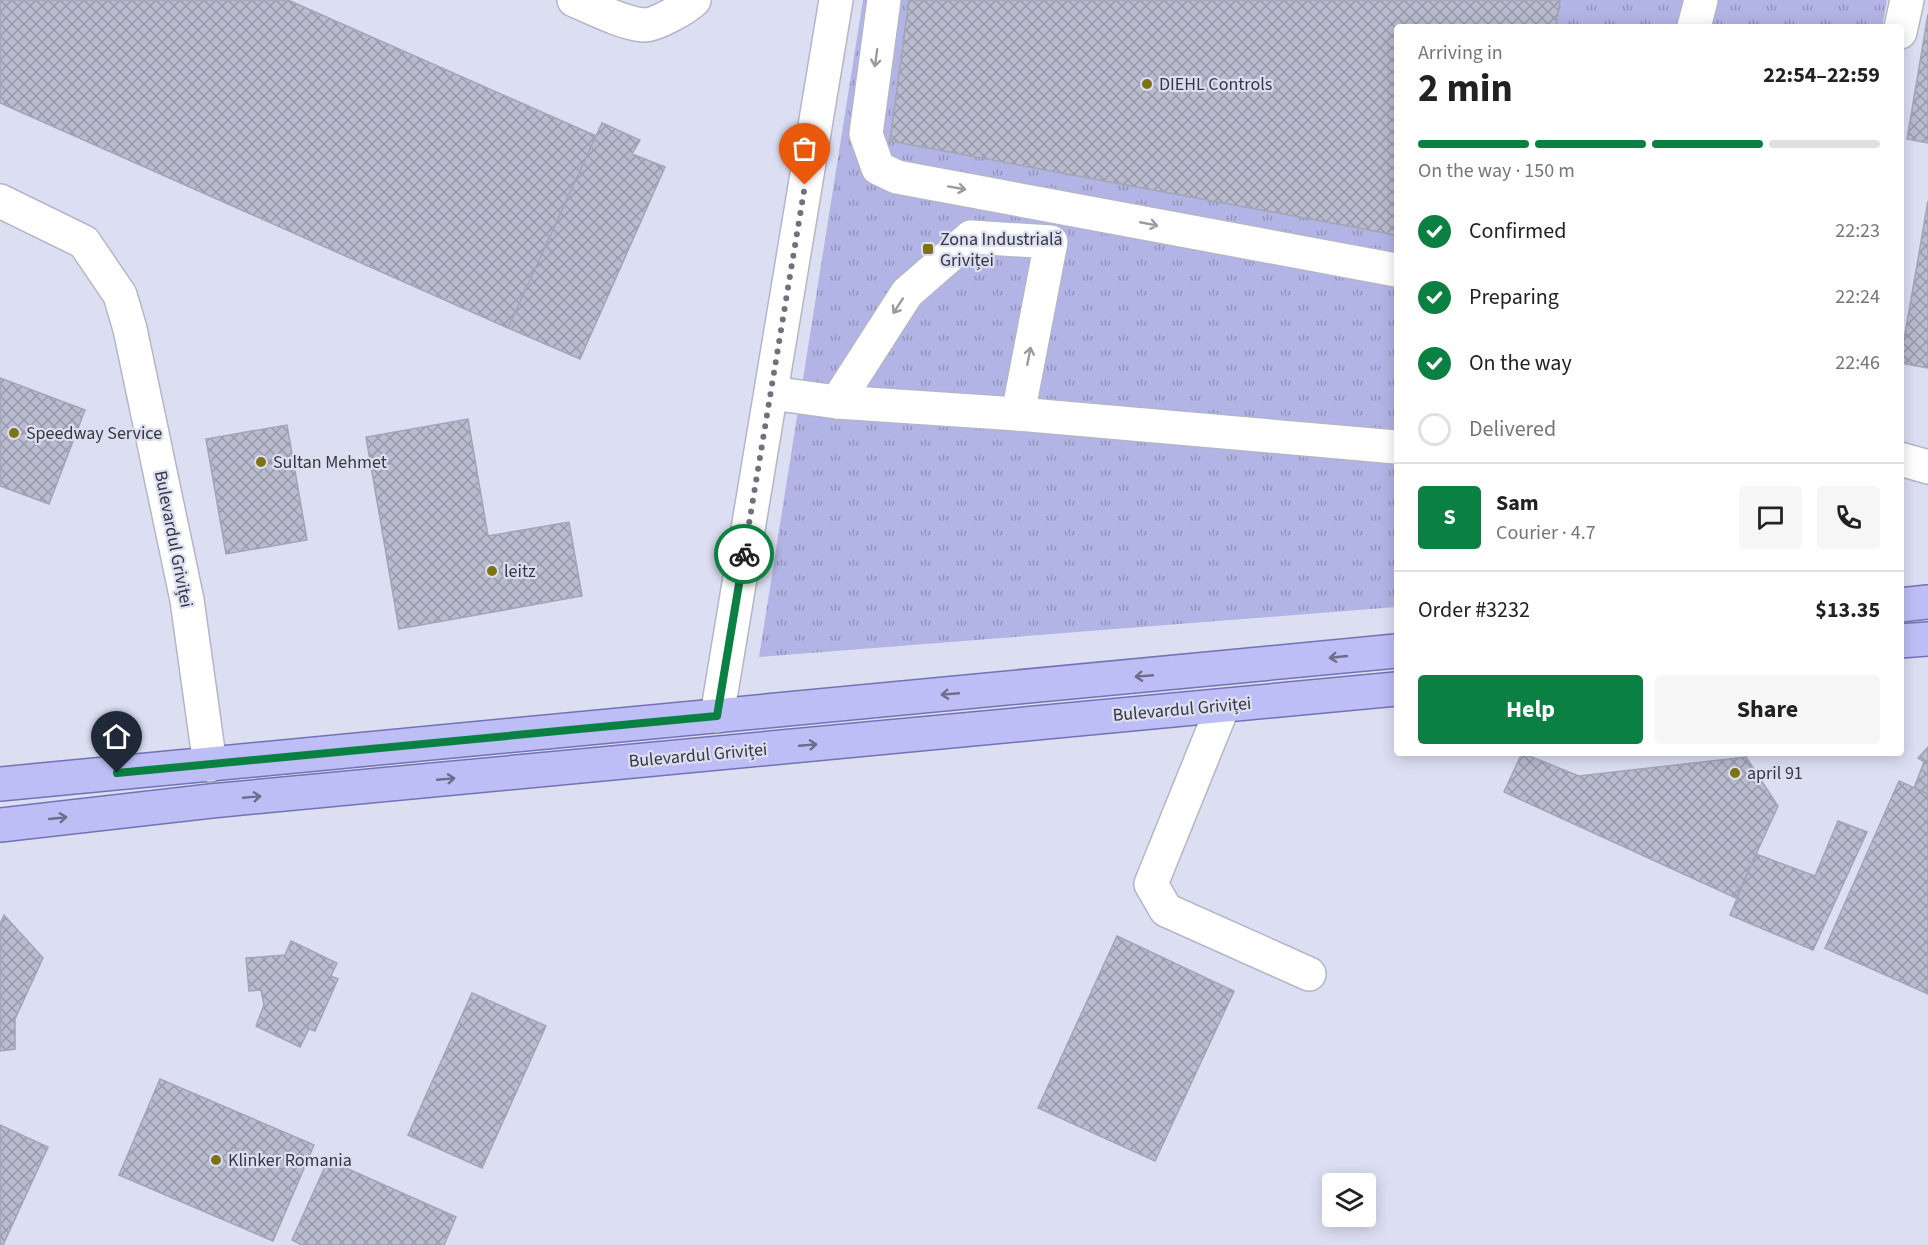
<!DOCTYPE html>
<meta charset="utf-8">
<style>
body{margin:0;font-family:"Source Sans 3",sans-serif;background:#f6f6f6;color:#222;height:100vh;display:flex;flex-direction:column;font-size:22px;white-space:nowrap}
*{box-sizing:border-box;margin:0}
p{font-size:20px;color:#767676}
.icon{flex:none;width:33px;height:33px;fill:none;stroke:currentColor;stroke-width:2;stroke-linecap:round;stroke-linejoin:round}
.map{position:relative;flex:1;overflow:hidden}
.drawer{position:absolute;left:1394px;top:24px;width:510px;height:732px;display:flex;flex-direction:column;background:#fff;border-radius:6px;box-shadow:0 3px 15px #0003}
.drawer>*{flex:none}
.buttons{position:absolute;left:1322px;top:1173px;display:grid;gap:12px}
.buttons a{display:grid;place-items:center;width:54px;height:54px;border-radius:6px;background:#fff;box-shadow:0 3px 15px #0003;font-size:30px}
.pin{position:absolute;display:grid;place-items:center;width:51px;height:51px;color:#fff;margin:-62px -26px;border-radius:50% 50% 50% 0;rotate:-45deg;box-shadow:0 0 6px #0007}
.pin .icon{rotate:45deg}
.courier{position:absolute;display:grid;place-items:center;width:60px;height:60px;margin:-30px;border:4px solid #0b8043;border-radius:50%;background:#fff;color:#222;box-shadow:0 2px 8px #0007}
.overview em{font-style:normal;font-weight:700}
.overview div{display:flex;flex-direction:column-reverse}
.overview{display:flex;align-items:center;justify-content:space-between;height:102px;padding:0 24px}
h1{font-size:39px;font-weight:700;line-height:45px}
.bar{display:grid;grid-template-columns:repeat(4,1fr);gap:9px 6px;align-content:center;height:72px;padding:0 24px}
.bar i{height:8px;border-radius:4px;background:#e0e0e0}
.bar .active{background:#0b8043}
.bar p{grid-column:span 4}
.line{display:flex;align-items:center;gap:15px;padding:0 24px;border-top:2px solid #e0e0e0}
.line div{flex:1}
.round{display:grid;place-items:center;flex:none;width:63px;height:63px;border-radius:6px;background:#f6f6f6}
ol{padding:0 24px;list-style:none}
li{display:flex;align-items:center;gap:18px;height:66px}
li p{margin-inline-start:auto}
li .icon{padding:6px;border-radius:50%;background:#0b8043;color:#fff;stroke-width:4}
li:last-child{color:#767676}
li i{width:33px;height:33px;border:3px solid #e0e0e0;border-radius:50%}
.action{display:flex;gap:12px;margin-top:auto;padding:12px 24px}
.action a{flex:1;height:69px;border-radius:6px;background:#0b8043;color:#fff;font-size:24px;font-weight:700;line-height:69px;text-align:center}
.action a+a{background:#f6f6f6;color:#222}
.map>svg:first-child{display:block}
</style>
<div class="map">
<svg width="1928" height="1245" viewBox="0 0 1928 1245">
<defs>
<pattern id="grass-tufts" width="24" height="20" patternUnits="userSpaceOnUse" patternTransform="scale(1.5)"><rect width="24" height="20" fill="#b2b4e5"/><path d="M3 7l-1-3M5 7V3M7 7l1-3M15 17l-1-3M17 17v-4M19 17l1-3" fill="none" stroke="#9293bb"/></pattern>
<pattern id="building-cross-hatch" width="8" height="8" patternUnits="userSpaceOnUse" patternTransform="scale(1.5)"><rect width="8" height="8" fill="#b9bbcf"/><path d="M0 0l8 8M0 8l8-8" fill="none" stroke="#9799a9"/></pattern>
</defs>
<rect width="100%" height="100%" fill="#dcdef2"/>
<!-- grass -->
<polygon fill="url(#grass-tufts)" points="863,0 1887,0 1882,27 1396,27 1396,607 759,657"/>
<!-- building -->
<g fill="url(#building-cross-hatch)" stroke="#a3a4b8" stroke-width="1.5">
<polygon points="0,0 288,0 596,136 508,328 0,103"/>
<polygon points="909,0 1560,0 1556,27 1396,27 1396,235 890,141"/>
<polygon points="1928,14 1928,143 1907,139"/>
<polygon points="602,123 640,140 632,154 665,167 580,359 508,328"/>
<polygon points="1928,201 1928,368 1900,363"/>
<polygon points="0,378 85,410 49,504 0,486"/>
<polygon points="468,419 488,536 569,522 582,596 399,629 366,437"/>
<polygon points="287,425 307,540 226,554 206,439"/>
<polygon points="1928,747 1928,794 1914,788 1924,762 1918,758"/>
<polygon points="1522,753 1579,776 1746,757 1778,806 1736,898 1504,792"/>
<polygon points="1899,781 1928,794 1928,994 1825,948"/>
<polygon points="1838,821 1867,832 1813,950 1730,915 1756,854 1815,876"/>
<polygon points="4,915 43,958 15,1019 15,1049 0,1051 0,924"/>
<polygon points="1117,936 1234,991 1155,1161 1038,1108"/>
<polygon points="291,941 337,963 331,976 338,979 315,1031 309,1029 300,1047 256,1026 264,1005 261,990 249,991 246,958 285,955"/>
<polygon points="472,993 546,1026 482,1168 408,1135"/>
<polygon points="160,1079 314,1145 273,1241 119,1175"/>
<polygon points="0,1125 48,1147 3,1245 0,1245"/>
<polygon points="328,1160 456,1217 444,1245 302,1245 292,1240"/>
</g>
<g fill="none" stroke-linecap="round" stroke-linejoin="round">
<defs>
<g id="minor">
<path d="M 574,0 C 593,8 624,24 644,25 C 656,25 686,8 694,0"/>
<polyline points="884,0 866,134 878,168 897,177 1396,270"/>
<polyline points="1694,27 1701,0"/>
<polyline points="1900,32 1907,0"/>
<polyline points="0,201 84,242 120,295 130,329 187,600 210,765"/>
<polyline points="771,393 837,402 1018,414 1396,447"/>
<polyline points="837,402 907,293 971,237 1051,242 1018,414"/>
<polyline points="1900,459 1928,467"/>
<polyline points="1223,706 1151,884 1166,910 1309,974"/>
<polyline points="717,716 836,0"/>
</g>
<g id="major">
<polyline points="1900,605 1928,602"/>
<polyline points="1900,641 1928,639"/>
<polyline points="0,784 1396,651"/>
<polyline points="0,825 211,801 1396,689"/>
</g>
</defs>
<!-- minor casing -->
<use href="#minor" stroke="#b4b5c9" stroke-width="36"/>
<!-- major casing -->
<use href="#major" stroke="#7372b3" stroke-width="36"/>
<!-- minor -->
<use href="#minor" stroke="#fff" stroke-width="33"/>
<!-- major -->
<use href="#major" stroke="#bebef7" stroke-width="33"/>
</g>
<!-- one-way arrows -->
<defs><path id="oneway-shaft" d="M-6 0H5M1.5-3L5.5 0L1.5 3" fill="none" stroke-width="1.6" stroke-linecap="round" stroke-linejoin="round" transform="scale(1.5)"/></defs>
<g stroke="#9b9b9f">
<use href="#oneway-shaft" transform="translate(876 58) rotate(98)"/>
<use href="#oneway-shaft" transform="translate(957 188) rotate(10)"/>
<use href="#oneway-shaft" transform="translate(1149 224) rotate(11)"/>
<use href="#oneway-shaft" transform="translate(898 306) rotate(123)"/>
<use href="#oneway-shaft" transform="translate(1029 356) rotate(-79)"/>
</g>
<g stroke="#6d6d89">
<use href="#oneway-shaft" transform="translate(1338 657) rotate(174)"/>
<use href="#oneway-shaft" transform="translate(1144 676) rotate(175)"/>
<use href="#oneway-shaft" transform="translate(950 694) rotate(175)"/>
<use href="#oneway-shaft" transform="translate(808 745) rotate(-5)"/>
<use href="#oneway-shaft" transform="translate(446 779) rotate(-5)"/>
<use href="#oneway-shaft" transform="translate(252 797) rotate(-5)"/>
<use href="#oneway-shaft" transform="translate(58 818) rotate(-6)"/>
</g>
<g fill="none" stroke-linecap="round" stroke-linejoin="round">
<!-- done -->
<polyline stroke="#71717e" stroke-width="6" stroke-dasharray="0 10.8" points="744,554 805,185"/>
<!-- route -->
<polyline stroke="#0b8043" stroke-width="8" points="117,773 717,716 744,554"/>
</g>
<!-- markers -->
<g fill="#7d7214" stroke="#dcdef2" stroke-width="2">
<circle cx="1147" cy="84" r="6"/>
<rect x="922" y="243" width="12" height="12" rx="3"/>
<circle cx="14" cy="433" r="6"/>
<circle cx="261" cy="462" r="6"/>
<circle cx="492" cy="571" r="6"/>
<circle cx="1735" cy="773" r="6"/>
<circle cx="216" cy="1160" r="6"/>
</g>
<g text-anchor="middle" stroke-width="4.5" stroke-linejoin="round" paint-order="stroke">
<!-- poi labels -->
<g font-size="18" fill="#37373f" stroke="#dcdef2" text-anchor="start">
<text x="1159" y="90">DIEHL Controls</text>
<text x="940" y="245">Zona Industrială<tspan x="940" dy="21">Griviței</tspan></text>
<text x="26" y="439">Speedway Service</text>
<text x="273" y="468">Sultan Mehmet</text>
<text x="504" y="577">leitz</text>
<text x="1747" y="779">april 91</text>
<text x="228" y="1166">Klinker Romania</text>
</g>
<!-- street labels -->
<g font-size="18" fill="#37373f" stroke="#dcdef2">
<text transform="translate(174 539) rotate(79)" y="6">Bulevardul Griviței</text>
<text transform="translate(1182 709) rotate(-5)" y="6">Bulevardul Griviței</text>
<text transform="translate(698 755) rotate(-5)" y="6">Bulevardul Griviței</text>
</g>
</g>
</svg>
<div class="buttons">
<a><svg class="icon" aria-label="layers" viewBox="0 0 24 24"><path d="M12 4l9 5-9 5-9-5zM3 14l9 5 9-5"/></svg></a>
</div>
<div class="pin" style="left:805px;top:185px;background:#ea580c"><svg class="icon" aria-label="bag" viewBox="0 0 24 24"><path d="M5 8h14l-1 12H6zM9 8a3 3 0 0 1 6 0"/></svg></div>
<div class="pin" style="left:117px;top:773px;background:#1f2937"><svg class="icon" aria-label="home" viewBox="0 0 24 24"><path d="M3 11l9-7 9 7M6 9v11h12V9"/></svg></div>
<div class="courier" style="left:744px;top:554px"><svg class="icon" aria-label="bike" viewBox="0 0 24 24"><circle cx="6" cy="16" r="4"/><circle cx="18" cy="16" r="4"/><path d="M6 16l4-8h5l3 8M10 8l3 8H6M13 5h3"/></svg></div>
<section class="drawer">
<div class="overview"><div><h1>2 min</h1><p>Arriving in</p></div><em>22:54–22:59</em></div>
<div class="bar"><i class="active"></i><i class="active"></i><i class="active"></i><i></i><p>On the way · 150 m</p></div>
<ol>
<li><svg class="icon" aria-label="check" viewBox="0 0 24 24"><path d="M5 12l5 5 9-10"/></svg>Confirmed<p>22:23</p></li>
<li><svg class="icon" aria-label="check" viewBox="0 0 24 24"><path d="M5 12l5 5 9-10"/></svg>Preparing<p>22:24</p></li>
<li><svg class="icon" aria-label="check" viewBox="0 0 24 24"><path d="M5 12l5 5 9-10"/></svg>On the way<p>22:46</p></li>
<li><i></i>Delivered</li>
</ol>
<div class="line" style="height:108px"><b class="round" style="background:#0b8043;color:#fff">S</b><div><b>Sam</b><p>Courier · 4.7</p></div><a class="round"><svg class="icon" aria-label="chat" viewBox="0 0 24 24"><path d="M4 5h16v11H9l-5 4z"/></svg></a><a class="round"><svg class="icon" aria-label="phone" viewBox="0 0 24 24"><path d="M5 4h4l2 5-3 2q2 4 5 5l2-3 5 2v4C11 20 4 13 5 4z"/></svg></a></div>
<div class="line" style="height:78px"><div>Order #3232</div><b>$13.35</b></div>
<div class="action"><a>Help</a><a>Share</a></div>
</section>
</div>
